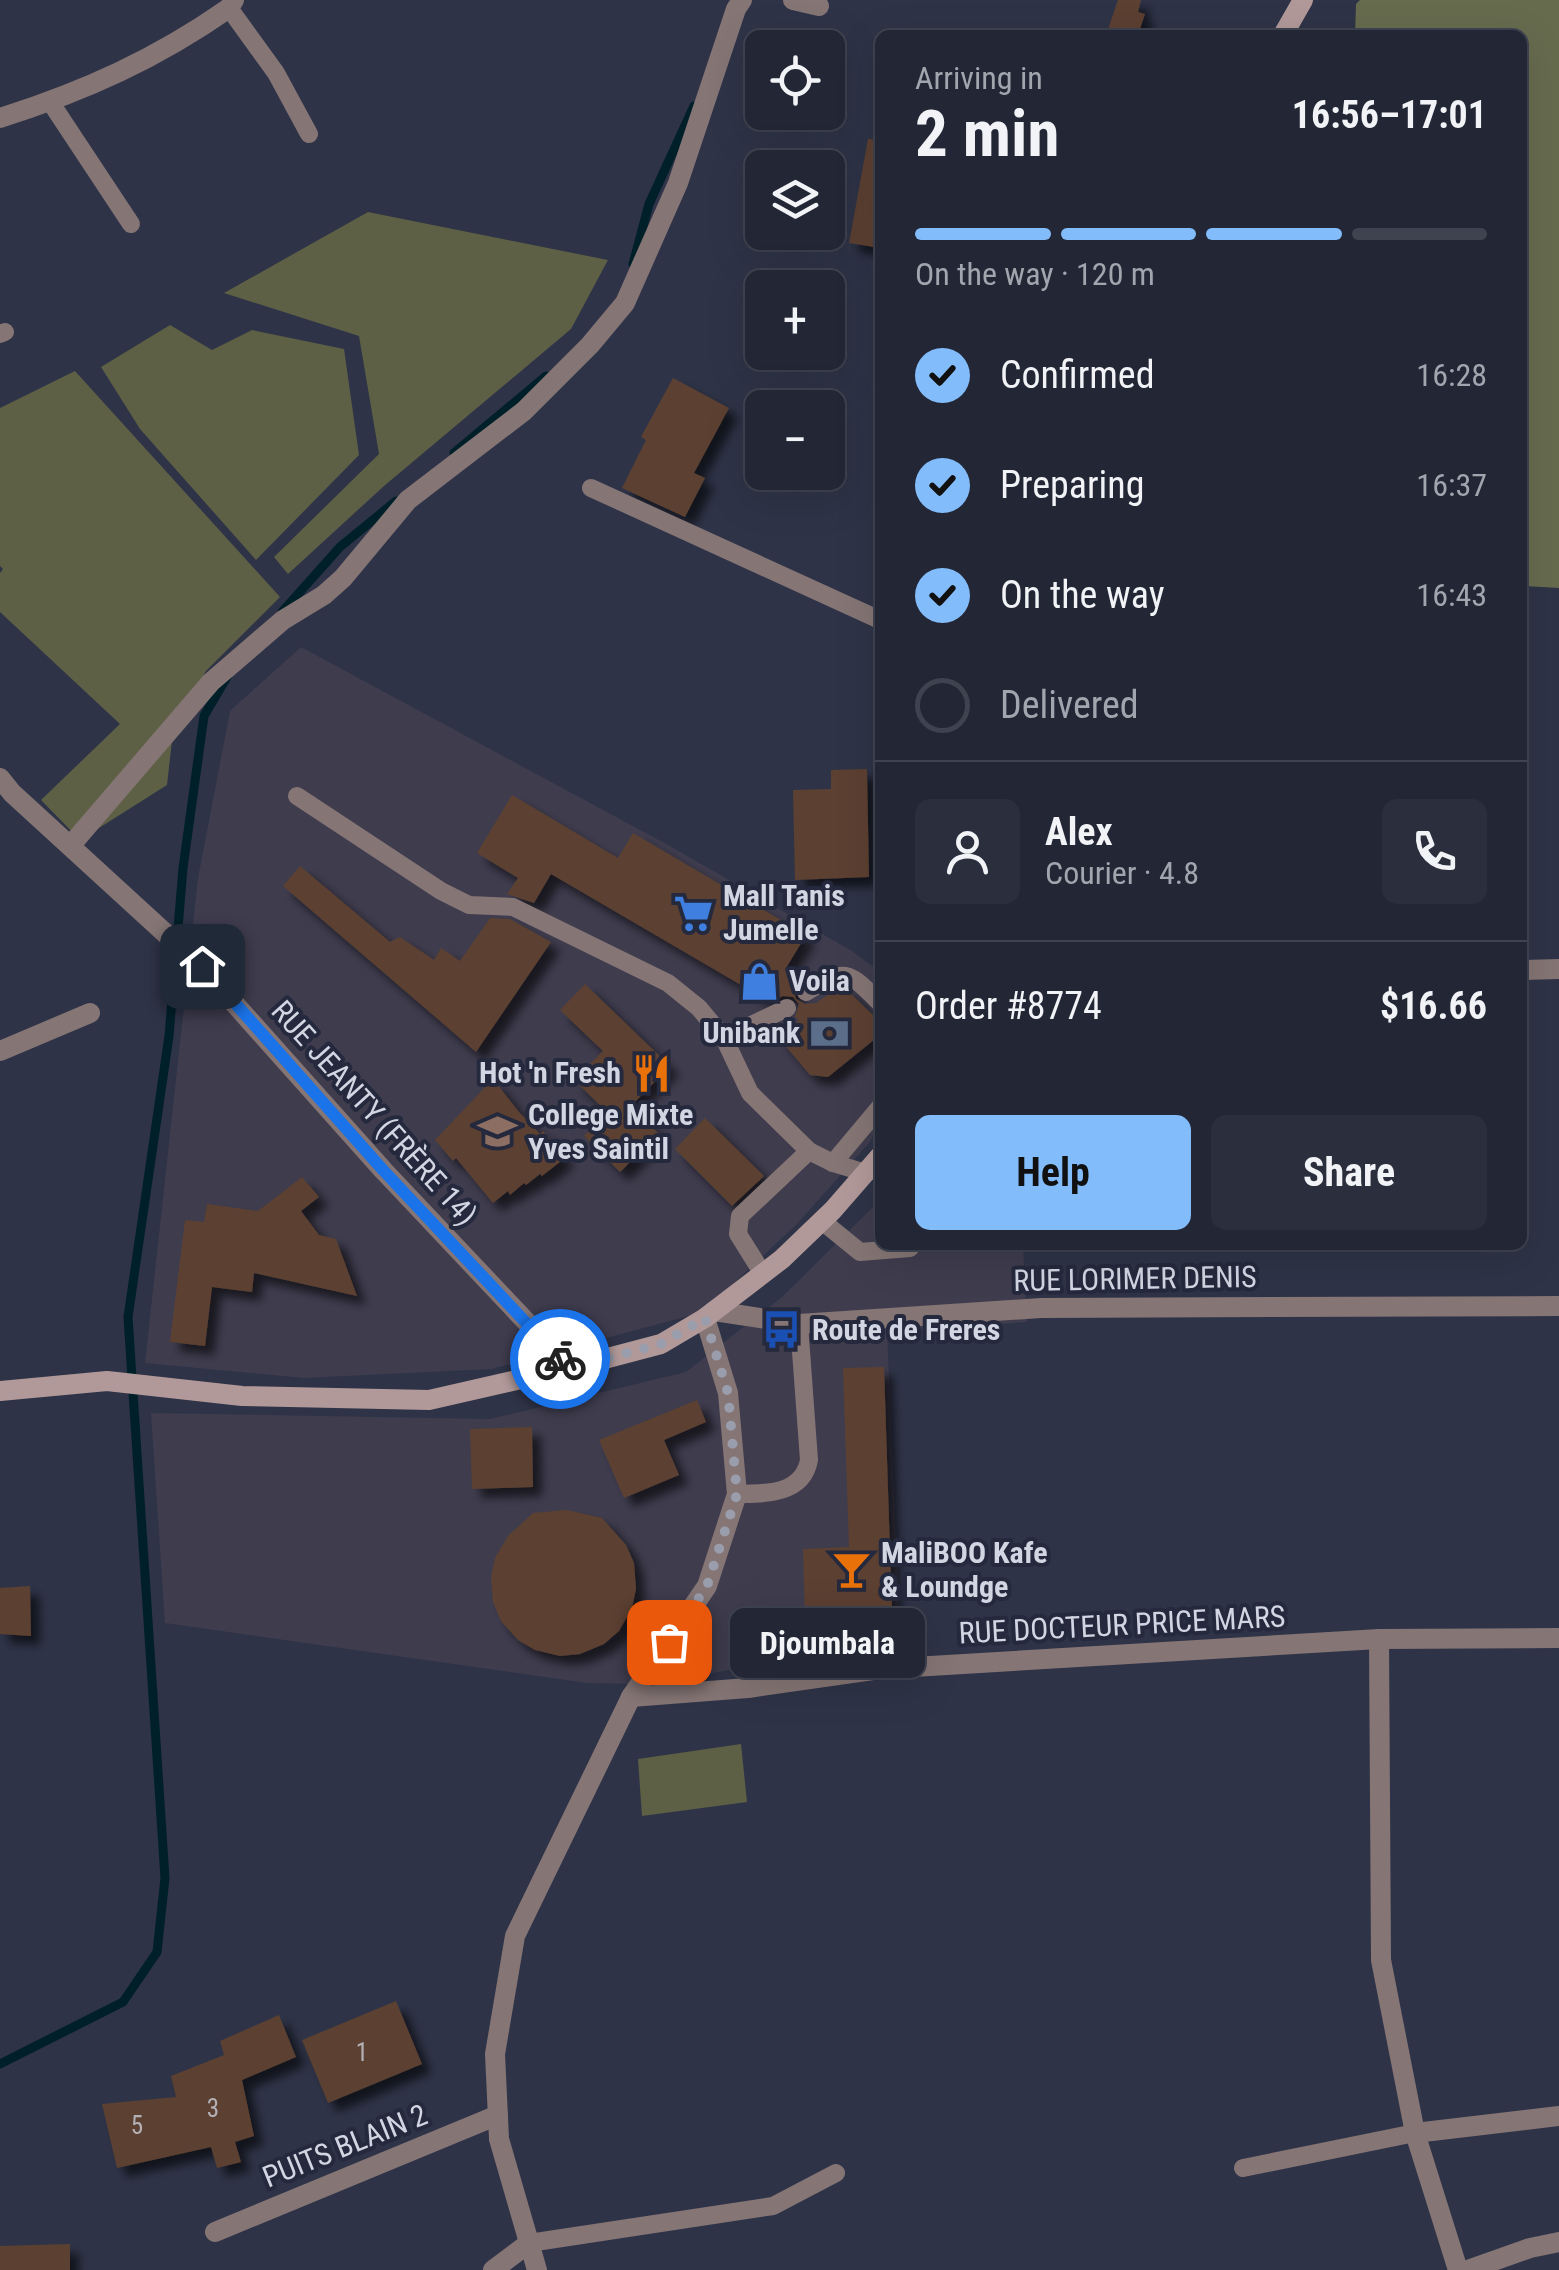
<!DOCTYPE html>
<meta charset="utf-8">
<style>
body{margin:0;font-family:"Roboto Condensed",sans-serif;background:#2a2e3d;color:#f1f3f6;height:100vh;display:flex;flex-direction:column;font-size:38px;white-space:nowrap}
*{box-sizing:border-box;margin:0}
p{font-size:32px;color:#a2a5ad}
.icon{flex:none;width:55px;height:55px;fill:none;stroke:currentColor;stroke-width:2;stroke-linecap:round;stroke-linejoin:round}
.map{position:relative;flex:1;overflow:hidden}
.details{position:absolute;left:875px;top:30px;width:652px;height:1220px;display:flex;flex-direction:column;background:#222635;border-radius:15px;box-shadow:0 10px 40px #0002,0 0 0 2px #3f4350}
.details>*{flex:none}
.buttons{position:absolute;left:745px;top:30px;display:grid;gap:20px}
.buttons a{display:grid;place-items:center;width:100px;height:100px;border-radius:15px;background:#222635;box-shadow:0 10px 40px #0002,0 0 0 2px #3f4350;font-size:50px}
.pin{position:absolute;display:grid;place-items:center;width:85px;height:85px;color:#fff;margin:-42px;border-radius:20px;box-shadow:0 5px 15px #0006}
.courier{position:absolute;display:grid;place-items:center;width:100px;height:100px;margin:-50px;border:8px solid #1a73e8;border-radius:50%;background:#fff;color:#222;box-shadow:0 2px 12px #0007}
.bubble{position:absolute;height:70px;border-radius:15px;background:#222635;box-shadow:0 10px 40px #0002,0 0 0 2px #3f4350;font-size:32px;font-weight:700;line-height:70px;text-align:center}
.overview em{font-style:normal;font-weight:700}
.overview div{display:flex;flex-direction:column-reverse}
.overview{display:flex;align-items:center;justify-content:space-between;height:170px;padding:0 40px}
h1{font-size:65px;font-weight:700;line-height:75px}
.bar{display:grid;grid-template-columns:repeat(4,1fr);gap:15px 10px;align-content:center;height:120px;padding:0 40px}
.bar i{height:12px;border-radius:8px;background:#3f4350}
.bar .selected{background:#82bcfa}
.bar p{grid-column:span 4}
.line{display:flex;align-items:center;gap:25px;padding:0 40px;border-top:2px solid #3f4350}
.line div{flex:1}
.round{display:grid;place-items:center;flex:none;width:105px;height:105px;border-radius:15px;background:#2a2e3d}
ol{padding:0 40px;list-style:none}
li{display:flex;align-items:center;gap:30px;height:110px}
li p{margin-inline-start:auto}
li .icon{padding:10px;border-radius:50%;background:#82bcfa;color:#111;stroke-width:4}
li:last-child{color:#a2a5ad}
li i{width:55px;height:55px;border:5px solid #3f4350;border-radius:50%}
.cta{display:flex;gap:20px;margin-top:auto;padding:20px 40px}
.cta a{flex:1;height:115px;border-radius:15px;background:#82bcfa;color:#111;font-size:40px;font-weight:700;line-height:115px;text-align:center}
.cta a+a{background:#2a2e3d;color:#f1f3f6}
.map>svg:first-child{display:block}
</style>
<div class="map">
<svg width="1559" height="2270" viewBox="0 0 1559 2270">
<defs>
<filter id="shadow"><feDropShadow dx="9" dy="9" stdDeviation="5" flood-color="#0009"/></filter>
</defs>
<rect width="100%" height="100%" fill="#2e3347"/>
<!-- commercial -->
<g fill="#3f3c4e">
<polygon points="301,647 668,845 852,951 880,972 880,1125 869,1143 798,1223 703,1312 491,1369 304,1378 145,1363 198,878 230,711"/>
<polygon points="880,1200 880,1245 1023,1245 1027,1322 887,1332 900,1634 704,1675 641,1684 587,1683 165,1623 151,1413 490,1419 686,1372 782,1297"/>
</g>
<!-- green -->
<g fill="#5d6045">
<polygon points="368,212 608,260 571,329 384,486 288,574 274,557 379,454 359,336 224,293"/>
<polygon points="170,325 212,350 252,330 344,349 359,455 256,560 140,429 101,367"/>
<polygon points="75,371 280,597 206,671 173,732 167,785 80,840 41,800 120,724 0,612 0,573 3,569 0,566 0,408"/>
<polygon points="741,1744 747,1802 642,1816 638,1759"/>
</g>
<!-- forest -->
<polygon fill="#676b4e" points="1360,0 1559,0 1559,588 1523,586 1522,35 1355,35 1356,4"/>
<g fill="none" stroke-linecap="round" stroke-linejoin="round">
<!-- stream -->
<g stroke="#002029" stroke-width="9">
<polyline points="633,264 649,204 694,106"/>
<polyline points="454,453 546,376"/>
<polyline points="282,612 340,547 396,501"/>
<polyline points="0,2064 123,2002 157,1952 165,1878 128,1317 169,1036 183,868 204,716 227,677"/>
</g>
</g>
<!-- building -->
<g fill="#5b4131" filter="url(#shadow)">
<polygon points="1118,0 1141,0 1138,12 1145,14 1138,35 1106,35"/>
<polygon points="868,139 880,140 880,248 849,243"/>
<polygon points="673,378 729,408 694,473 705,478 685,517 622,488 646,440 641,437"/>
<polygon points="867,769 869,877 795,880 793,790 831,789 831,770"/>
<polygon points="512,795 618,858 633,833 806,935 786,968 798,982 794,991 796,999 805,1004 816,1003 835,990 847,990 880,1022 880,1035 828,1077 810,1075 778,1037 799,1020 795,1017 799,1004 793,997 783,996 770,1002 551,874 534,903 507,894 518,878 477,853"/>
<polygon points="300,866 390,942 400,937 434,960 441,948 460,961 490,918 510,919 551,942 476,1052 283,886"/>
<polygon points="585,984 670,1066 631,1106 659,1134 620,1172 584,1136 607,1112 574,1080 603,1051 560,1010"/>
<polygon points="493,1079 519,1112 540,1134 543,1131 565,1158 542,1176 540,1174 526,1185 524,1183 510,1195 508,1191 493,1203 456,1158 453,1161 435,1140"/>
<polygon points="705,1118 764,1176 732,1206 675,1149"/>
<polygon points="302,1177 319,1197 301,1211 319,1235 336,1239 357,1296 254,1273 252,1292 212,1287 205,1346 170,1342 185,1220 204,1222 207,1204 258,1211"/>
<polygon points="884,1367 892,1612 805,1615 803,1549 849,1547 843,1368"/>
<polygon points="697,1400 706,1422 664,1440 679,1475 624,1498 599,1440"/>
<polygon points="532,1427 533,1487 472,1489 470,1429"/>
<polygon points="567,1510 602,1518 626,1545 634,1563 636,1589 632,1608 619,1631 604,1644 580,1654 560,1656 535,1650 518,1640 501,1621 493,1602 491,1577 495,1558 508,1536 533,1513"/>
<polygon points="30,1586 31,1636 0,1634 0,1588"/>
<polygon points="396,2001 422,2064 328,2103 302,2040"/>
<polygon points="279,2015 296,2057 242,2080 254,2136 235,2142 241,2162 217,2168 211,2147 117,2168 102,2104 176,2097 171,2076 224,2055 220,2041"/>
<polygon points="70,2244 70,2270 0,2270 0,2246"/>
</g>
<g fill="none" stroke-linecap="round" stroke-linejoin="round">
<!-- service -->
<g stroke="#857575" stroke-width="18">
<polyline points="229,8 276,73 309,134"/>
<polyline points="51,103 131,224"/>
<polyline points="0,334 5,332"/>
<polyline points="591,488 880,620"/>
<polyline points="297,796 441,891 469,905 513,907 668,983 699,1008 724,1038 750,1093 809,1151 833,1163 866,1173"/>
<path d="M 806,992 C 846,967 848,971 880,1003"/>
<polyline points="724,1038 787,1008"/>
<polyline points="833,1163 880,1107"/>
<polyline points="822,1221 860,1252 910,1248"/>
<polyline points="763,1274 738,1234 740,1216 809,1151"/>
<path d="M 737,1494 C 766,1494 803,1494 809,1460 L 799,1324"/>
<polyline points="1243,2168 1415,2133"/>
<polyline points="529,2243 773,2206 836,2173"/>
</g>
<!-- minor -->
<g stroke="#857575" stroke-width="20">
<polyline points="793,0 819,6"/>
<path d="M 0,118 C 85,91 156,59 229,8 L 234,0"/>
<polyline points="71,845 211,682 283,620 324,595 343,578 408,500 524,411 590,345 625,303 678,183 736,9 742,0"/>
<polyline points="1522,970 1559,969"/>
<polyline points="0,1051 90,1013"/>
<polyline points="714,1311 799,1324 1041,1308 1559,1306"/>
<polyline points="1379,1639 1381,1960 1415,2133 1458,2270"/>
<polyline points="631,1697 748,1688 880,1669 1379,1639 1559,1638"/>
<polyline points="1415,2133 1559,2116"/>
<polyline points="215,2232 498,2115"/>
<polyline points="493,2270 529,2243"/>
<polyline points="1468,2270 1530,2248 1559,2242"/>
</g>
<!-- tertiary -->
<g stroke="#857575" stroke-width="20">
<polyline points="0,778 12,793 201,966 383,1170 570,1368"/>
<polyline points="537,2270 499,2139 495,2054 515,1936 631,1697 707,1586 737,1494 728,1393 705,1318"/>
</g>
<!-- secondary -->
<g stroke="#b29999" stroke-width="20">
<polyline points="1283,35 1303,0"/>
<polyline points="0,1391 107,1381 242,1396 429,1400 570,1368 661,1344 705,1318 782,1259 833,1210 880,1156"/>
</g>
</g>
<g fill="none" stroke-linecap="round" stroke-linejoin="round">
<!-- done -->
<polyline stroke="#999dac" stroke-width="10" stroke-dasharray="0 18" points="560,1359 570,1368 661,1344 705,1318 728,1393 737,1494 707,1586 669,1642"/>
<!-- route -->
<polyline stroke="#1a73e8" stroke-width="12" points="202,966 383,1170 560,1359"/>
</g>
<!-- icons -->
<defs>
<symbol id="supermarket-bare" viewBox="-9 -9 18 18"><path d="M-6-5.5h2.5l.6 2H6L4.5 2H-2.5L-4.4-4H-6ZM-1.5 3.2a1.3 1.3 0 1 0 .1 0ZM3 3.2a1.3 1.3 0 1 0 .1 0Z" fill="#3f7fe0" stroke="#25293d" stroke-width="2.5" paint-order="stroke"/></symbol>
<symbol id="shop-bare" viewBox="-9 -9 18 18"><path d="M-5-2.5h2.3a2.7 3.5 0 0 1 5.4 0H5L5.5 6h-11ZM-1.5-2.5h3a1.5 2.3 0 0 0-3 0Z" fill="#3f7fe0" stroke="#25293d" stroke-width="2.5" paint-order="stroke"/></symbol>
<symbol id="bank-bare" viewBox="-9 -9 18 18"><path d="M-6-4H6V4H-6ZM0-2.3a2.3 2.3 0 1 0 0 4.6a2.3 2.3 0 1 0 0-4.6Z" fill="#5c6f8a" stroke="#25293d" stroke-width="2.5" paint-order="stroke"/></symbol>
<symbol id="restaurant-bare" viewBox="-9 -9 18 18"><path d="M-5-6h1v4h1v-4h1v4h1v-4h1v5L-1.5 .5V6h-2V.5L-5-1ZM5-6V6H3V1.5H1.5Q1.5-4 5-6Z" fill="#e8710a" stroke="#25293d" stroke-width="2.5" paint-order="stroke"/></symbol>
<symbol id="school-bare" viewBox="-9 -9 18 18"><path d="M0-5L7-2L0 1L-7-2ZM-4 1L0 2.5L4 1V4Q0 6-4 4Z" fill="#8d6e63" stroke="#25293d" stroke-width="2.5" paint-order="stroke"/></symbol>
<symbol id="bus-bare" viewBox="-9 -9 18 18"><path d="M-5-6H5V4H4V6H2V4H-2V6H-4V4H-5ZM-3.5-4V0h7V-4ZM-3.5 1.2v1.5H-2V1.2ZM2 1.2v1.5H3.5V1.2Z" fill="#1a4fb4" stroke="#25293d" stroke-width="2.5" paint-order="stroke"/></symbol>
<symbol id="bar-bare" viewBox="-9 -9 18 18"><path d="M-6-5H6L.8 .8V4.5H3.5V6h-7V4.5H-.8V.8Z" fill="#e8710a" stroke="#25293d" stroke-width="2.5" paint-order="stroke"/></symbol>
</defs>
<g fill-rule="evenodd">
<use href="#supermarket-bare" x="666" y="886" width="55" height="55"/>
<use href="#shop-bare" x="732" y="954" width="55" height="55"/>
<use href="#bank-bare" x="802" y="1006" width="55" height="55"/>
<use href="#restaurant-bare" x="624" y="1046" width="55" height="55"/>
<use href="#school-bare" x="470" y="1104" width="55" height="55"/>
<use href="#bus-bare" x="754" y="1302" width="55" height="55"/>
<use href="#bar-bare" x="824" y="1542" width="55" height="55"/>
</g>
<g text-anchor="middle" stroke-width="8" stroke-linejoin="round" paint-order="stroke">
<!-- number labels -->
<g font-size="25" fill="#b4b1b6">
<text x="362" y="2061">1</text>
<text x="213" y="2117">3</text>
<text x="137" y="2134">5</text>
</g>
<!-- poi labels -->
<g font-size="30" font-weight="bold" fill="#d2d6e3" stroke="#25293d" text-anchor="start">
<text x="723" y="906">Mall Tanis<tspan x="723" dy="34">Jumelle</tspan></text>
<text x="789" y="991">Voila</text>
<text x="800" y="1043" text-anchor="end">Unibank</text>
<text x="621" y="1083" text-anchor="end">Hot 'n Fresh</text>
<text x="528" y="1125">College Mixte<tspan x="528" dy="34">Yves Saintil</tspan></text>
<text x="812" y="1340">Route de Freres</text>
<text x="881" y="1563">MaliBOO Kafe<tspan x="881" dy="34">&amp; Loundge</tspan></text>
</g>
<!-- street labels -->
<g font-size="30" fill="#d2d6e3" stroke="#25293d">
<text transform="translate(374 1113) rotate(48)" y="10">RUE JEANTY (FRÈRE 14)</text>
<text transform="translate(1135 1279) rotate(-1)" y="10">RUE LORIMER DENIS</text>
<text transform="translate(1122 1625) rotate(-3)" y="10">RUE DOCTEUR PRICE MARS</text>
<text transform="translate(345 2146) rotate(-22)" y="10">PUITS BLAIN 2</text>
</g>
</g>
</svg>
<div class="buttons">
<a><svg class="icon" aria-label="locate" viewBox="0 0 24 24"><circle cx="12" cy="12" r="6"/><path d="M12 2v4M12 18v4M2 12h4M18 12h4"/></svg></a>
<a><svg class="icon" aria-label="layers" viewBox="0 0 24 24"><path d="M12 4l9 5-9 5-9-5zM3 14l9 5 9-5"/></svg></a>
<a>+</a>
<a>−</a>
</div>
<div class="pin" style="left:669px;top:1642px;background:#ea580c"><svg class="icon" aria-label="bag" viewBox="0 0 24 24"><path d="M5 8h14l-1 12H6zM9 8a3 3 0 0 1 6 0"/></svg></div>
<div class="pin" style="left:202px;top:966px;background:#1f2937"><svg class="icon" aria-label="home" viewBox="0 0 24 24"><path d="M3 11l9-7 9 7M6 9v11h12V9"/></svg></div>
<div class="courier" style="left:560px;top:1359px"><svg class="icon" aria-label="bike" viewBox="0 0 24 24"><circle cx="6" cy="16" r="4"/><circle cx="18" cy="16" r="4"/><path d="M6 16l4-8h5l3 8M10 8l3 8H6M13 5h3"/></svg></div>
<div class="bubble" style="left:730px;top:1608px;width:195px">Djoumbala</div>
<section class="details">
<div class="overview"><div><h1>2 min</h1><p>Arriving in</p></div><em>16:56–17:01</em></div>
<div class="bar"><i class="selected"></i><i class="selected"></i><i class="selected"></i><i></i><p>On the way · 120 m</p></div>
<ol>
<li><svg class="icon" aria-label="check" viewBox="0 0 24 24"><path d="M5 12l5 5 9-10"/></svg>Confirmed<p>16:28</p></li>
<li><svg class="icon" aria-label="check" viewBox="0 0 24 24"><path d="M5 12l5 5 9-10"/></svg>Preparing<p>16:37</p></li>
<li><svg class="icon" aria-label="check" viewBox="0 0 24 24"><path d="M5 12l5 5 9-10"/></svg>On the way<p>16:43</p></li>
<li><i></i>Delivered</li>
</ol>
<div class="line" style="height:180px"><a class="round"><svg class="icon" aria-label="person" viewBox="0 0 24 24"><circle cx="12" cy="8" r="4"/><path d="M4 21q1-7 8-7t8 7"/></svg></a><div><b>Alex</b><p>Courier · 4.8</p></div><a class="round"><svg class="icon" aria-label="phone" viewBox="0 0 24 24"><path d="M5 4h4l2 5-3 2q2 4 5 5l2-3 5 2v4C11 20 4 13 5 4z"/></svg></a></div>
<div class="line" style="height:130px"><div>Order #8774</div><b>$16.66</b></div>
<div class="cta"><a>Help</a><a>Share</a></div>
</section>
</div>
